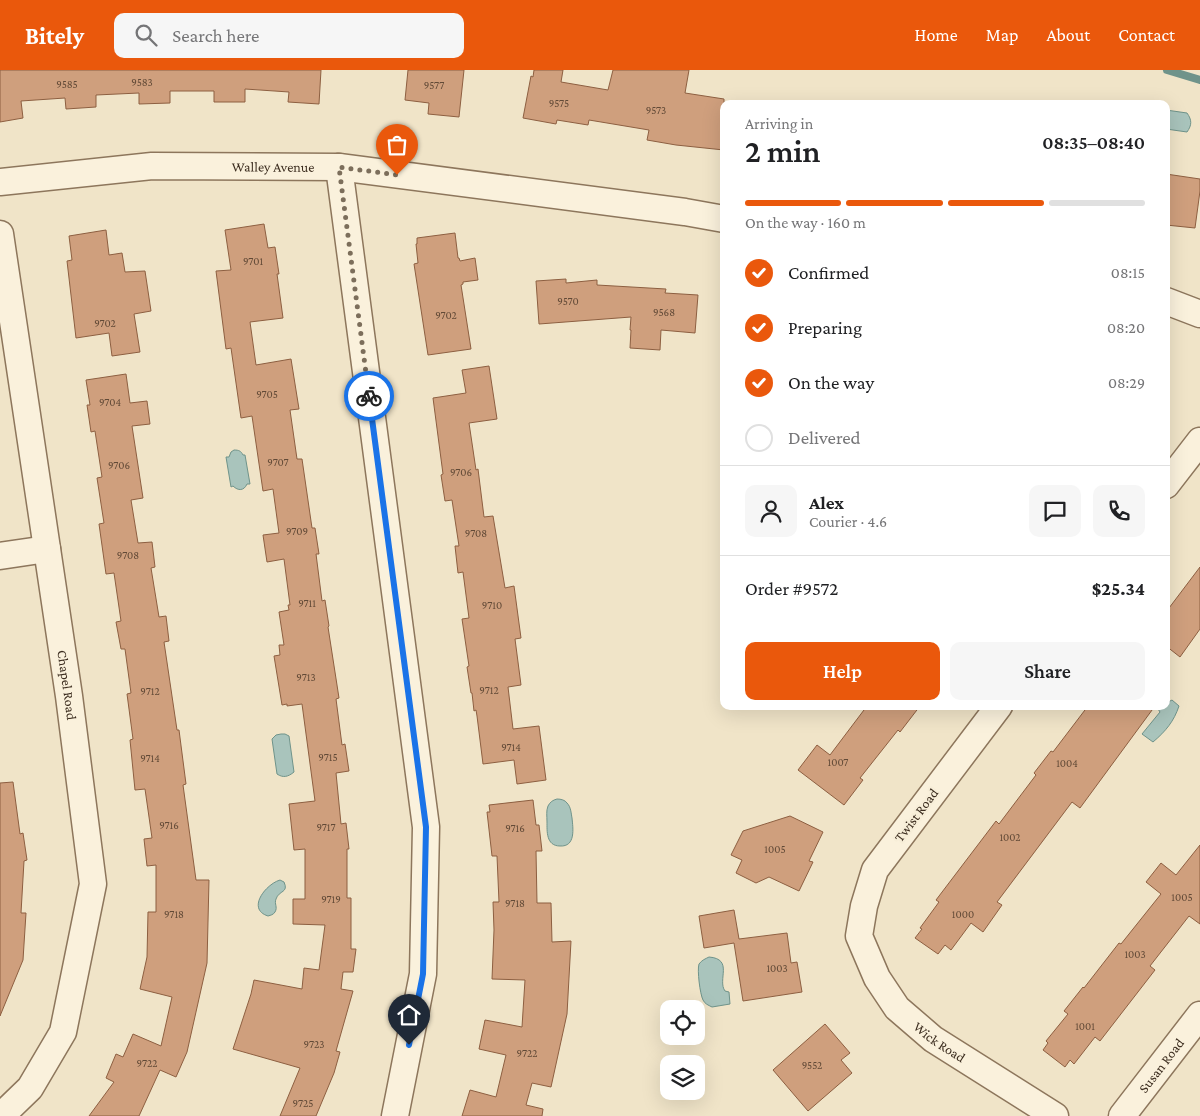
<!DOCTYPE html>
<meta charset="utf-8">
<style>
body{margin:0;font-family:"Crimson Pro",serif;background:#f6f6f6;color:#202124;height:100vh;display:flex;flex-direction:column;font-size:19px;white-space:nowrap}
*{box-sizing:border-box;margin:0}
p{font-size:16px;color:#757577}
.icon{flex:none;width:28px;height:28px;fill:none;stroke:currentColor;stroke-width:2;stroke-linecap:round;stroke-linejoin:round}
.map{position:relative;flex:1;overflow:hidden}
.drawer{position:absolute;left:720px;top:30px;width:450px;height:610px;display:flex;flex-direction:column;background:#fff;border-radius:10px;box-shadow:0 5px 20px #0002}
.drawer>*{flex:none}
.fabs{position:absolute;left:660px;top:930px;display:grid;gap:10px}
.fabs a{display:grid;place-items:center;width:45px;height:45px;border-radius:10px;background:#fff;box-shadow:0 5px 20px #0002;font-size:25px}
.pin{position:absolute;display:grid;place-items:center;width:42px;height:42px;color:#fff;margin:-51px -21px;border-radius:50% 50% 50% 0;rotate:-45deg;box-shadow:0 0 5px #0007}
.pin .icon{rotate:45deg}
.courier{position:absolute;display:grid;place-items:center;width:50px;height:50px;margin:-25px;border:4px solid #1a73e8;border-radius:50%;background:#fff;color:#222;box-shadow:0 1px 6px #0007}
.head em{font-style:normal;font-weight:600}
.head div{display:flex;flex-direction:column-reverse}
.head{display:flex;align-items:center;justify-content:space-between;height:85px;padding:0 25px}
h1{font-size:32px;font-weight:600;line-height:38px}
.bar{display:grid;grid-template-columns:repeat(4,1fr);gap:8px 5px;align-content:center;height:60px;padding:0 25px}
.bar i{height:6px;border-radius:4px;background:#e0e0e0}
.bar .active{background:#ea580c}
.bar p{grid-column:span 4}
.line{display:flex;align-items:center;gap:12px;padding:0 25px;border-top:1px solid #e0e0e0}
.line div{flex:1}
.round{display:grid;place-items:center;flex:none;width:52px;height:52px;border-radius:10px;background:#f6f6f6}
ol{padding:0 25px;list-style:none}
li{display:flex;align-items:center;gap:15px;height:55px}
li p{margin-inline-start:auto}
li .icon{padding:5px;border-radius:50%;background:#ea580c;color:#fff;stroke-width:4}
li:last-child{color:#757577}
li i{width:28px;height:28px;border:2px solid #e0e0e0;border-radius:50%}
.button{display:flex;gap:10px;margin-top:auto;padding:10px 25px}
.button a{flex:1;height:58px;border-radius:10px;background:#ea580c;color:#fff;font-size:20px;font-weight:600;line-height:58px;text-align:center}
.button a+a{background:#f6f6f6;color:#202124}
header{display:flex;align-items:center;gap:30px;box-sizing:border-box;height:70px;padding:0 25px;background:#ea580c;color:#fff}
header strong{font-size:24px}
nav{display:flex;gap:28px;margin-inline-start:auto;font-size:18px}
.search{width:350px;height:45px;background:#f6f6f6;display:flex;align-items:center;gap:12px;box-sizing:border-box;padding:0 18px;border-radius:10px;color:#757577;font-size:19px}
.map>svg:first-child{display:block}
</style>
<header>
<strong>Bitely</strong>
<div class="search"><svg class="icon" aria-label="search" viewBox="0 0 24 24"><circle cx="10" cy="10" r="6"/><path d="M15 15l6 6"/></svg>Search here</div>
<nav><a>Home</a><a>Map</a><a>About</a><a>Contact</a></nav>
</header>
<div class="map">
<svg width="1200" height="1046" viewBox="0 0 1200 1046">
<rect width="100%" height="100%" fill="#f0e4c8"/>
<!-- water -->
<g fill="#a9c4bc" stroke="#6f938a">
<path d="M 1166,40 L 1187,43 C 1192,50 1192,55 1187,62 L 1166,59 Z"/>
<path d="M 234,380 C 239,380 241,381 243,385 L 245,385 L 250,414 L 247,414 C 244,421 238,421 233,416 L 231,417 L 226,387 L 229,387 L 231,382 Z"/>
<path d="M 1172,630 L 1179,636 C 1174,651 1166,661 1153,672 L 1142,664 L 1160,642 L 1158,639 L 1158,636 L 1166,636 L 1166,633 Z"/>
<path d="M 281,664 L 285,664 L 289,666 L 294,702 C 288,707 283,708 277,704 L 272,669 L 276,665 Z"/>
<path d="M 557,729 C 561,729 565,730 567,733 C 571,737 571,743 572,748 C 573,758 576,777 560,776 C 546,776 547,761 547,752 C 547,746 546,741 548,736 C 550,732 553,730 557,729 Z"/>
<path d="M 280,810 L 284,812 C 289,823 279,820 276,829 C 274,834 278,837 275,842 C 273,845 271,845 268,846 C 246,839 266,814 280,810 Z"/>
<path d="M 709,887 C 734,889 717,910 725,921 L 729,922 L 730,934 L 712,937 C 708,935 705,934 703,930 C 700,924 697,900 699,894 C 702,890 705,889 709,887 Z"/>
</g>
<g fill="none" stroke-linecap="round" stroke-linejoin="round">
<!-- stream -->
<polyline stroke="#6f938a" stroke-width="8" points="1167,0 1200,10"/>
</g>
<!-- building -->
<g fill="#cf9f7d" stroke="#8d5f41">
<polygon points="0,0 321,0 319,34 288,32 289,22 245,19 245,32 214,32 214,21 170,21 170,33 139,34 139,23 96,25 96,37 66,39 65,28 21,31 23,48 0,52"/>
<polygon points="408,0 464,0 459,47 428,44 429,33 405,30"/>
<polygon points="534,0 563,0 561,12 608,20 613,0 689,0 685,23 724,29 724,80 676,75 647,70 649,60 589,50 588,55 557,50 556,54 523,48 531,6 533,7"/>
<polygon points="1166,104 1200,109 1200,121 1195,158 1166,155"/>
<polygon points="264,154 268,178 275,177 279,204 277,204 283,248 250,252 256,295 291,289 299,339 290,340 297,389 302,389 312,458 315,458 319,484 316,484 322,531 325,530 329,556 328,557 339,628 336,629 342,675 345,674 349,701 336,703 341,754 346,753 349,779 347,779 347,828 351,828 351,879 356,879 353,902 343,902 341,919 353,921 336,981 340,982 334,1003 316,1046 280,1046 300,998 233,979 251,924 254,910 302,919 304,898 319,900 325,855 293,854 293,829 305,829 305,779 294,780 289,734 315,731 302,634 287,636 287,634 282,635 274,586 280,585 279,575 284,575 279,542 289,540 288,535 290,535 284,489 267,492 263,465 279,463 273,419 263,421 252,346 241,348 231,278 226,279 216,201 231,200 225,160"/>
<polygon points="106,160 109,185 122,183 125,202 145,201 151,241 134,244 140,282 112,286 109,263 76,268 67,191 72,190 69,166"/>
<polygon points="455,163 458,188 459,188 460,191 475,188 478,210 463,212 463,214 461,215 471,279 428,285 414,194 418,193 416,174 417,174 417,168"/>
<polygon points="566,209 566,213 597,210 597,215 666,219 665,223 698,225 695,263 661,260 660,280 630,278 631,260 630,260 631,247 539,254 536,211"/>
<polygon points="489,296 497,349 469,353 476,400 478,399 484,447 493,446 505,518 514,516 521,568 515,569 521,615 508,617 513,659 539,656 546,710 517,714 514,690 483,694 477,646 476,640 474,641 472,623 471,623 467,597 469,596 462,549 469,548 463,502 458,503 455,476 459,476 452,430 445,431 441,405 443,404 433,328 466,323 462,300"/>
<polygon points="126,304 130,333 147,331 150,354 132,356 143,428 131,430 138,473 152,472 155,497 151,498 159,547 166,546 169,571 164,572 177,660 179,660 186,714 183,715 196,810 209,810 207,893 187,982 176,1007 160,1000 139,1046 89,1046 114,1012 106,1008 116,984 123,987 133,964 161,976 172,927 140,919 147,887 148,842 156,842 156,795 147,796 144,769 152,768 145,719 135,720 130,670 133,669 127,624 131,623 125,579 121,579 116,552 121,551 114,503 106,504 99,454 104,453 97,408 102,407 95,361 91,362 87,335 90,335 86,310"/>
<polygon points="1200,497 1200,559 1180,587 1166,576 1166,542"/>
<polygon points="867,636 920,636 900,662 898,660 860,708 863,710 844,735 798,700 817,675 830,685"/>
<polygon points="1088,636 1155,636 1080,738 1072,732 997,832 1002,835 983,862 971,853 951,880 945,875 938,884 915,868 922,859 920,858 939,832 936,830 996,751 999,754 1036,705 1034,703 1051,681 1053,682"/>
<polygon points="13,712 20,764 23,763 27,790 24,791 21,843 26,843 23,890 0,946 0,713"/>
<polygon points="533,730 536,755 539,755 542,781 536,781 537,833 551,833 552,872 571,871 567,944 551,1017 532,1013 526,1035 543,1039 542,1046 462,1046 470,1020 496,1027 506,985 479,979 485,950 522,957 525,910 492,909 494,860 493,832 499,832 497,786 492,786 487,742 490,742 489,735"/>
<polygon points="790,746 823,762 809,791 813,792 799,821 769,807 756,813 736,803 742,790 731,785 743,761"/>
<polygon points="1200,775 1200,854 1189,846 1150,896 1155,900 1100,971 1095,967 1074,994 1070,990 1065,997 1043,980 1048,973 1046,971 1068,944 1064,941 1083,917 1084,918 1119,873 1121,874 1161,824 1146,812 1161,793 1176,805"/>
<polygon points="734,840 739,869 787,863 791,893 797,892 802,922 743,931 734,873 704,878 699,846"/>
<polygon points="825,954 850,983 841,990 852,1003 808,1041 773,1000"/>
</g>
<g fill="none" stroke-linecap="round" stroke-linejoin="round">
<defs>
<g id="minor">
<polyline points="339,97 426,757 423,904 395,1046"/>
<path id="s1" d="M 0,112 L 152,96 L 339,97 L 685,142 L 724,149"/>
<path id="s2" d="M 0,164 L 69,626 L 93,814 L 63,962 L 30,1018 L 1,1046"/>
<polyline points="1166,231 1200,244"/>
<polyline points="1166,415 1200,371"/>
<polyline points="0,486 47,479"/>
<path id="s3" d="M 999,636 L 875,800 L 864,836 L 859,866 L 877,908 L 897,938 L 933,969 L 1055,1046"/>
<path id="s4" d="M 1122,1046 L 1200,945"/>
</g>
</defs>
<!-- minor casing -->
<use href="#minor" stroke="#8d765c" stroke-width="29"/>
<!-- minor -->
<use href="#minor" stroke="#faf1dc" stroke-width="26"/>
</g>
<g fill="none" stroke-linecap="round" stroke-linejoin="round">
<!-- done -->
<polyline stroke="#7c6e5b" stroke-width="5" stroke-dasharray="0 9" points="369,326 339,97 397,105"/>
<!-- route -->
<polyline stroke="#1a73e8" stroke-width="6" points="369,326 426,757 423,904 409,975"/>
</g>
<g text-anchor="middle" stroke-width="4.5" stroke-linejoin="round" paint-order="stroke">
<!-- number labels -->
<g font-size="11" fill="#624a37">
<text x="142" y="16">9583</text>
<text x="67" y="18">9585</text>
<text x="434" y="19">9577</text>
<text x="559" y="37">9575</text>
<text x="656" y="44">9573</text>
<text x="253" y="195">9701</text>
<text x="568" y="235">9570</text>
<text x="664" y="246">9568</text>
<text x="446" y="249">9702</text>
<text x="105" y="257">9702</text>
<text x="267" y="328">9705</text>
<text x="110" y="336">9704</text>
<text x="278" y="396">9707</text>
<text x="119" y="399">9706</text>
<text x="461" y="406">9706</text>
<text x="297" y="465">9709</text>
<text x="476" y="467">9708</text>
<text x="128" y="489">9708</text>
<text x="307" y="537">9711</text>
<text x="492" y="539">9710</text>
<text x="306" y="611">9713</text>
<text x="489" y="624">9712</text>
<text x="150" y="625">9712</text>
<text x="511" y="681">9714</text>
<text x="328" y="691">9715</text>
<text x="150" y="692">9714</text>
<text x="838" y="696">1007</text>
<text x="1067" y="697">1004</text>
<text x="169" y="759">9716</text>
<text x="326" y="761">9717</text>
<text x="515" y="762">9716</text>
<text x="1010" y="771">1002</text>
<text x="775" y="783">1005</text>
<text x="1182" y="831">1005</text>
<text x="331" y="833">9719</text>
<text x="515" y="837">9718</text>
<text x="174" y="848">9718</text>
<text x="963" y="848">1000</text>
<text x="1135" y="888">1003</text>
<text x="777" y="902">1003</text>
<text x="1085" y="960">1001</text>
<text x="314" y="978">9723</text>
<text x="527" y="987">9722</text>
<text x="147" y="997">9722</text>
<text x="812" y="999">9552</text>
<text x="303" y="1037">9725</text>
</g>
<!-- street labels -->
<g font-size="14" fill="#3d2e20" stroke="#f7eed8">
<text dy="5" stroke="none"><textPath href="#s1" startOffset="274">Walley Avenue</textPath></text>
<text dy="5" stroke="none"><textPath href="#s2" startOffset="456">Chapel Road</textPath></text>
<text transform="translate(916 745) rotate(-53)" y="5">Twist Road</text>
<text dy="5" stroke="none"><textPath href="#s3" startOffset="410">Wick Road</textPath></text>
<text dy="5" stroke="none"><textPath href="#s4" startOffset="64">Susan Road</textPath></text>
</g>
</g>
</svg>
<div class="fabs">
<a><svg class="icon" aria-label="locate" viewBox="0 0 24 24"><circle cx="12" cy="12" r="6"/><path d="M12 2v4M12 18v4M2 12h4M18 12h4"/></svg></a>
<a><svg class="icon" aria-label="layers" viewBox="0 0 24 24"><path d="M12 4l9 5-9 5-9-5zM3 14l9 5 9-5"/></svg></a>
</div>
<div class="pin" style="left:397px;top:105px;background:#ea580c"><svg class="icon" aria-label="bag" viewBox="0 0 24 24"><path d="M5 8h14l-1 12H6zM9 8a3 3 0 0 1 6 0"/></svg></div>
<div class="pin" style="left:409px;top:975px;background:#1f2937"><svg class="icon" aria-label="home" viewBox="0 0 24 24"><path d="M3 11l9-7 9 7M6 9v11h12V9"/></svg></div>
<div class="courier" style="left:369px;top:326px"><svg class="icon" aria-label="bike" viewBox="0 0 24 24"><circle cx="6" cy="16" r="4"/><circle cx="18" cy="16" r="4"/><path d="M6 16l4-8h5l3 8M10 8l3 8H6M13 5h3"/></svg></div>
<section class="drawer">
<div class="head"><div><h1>2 min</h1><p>Arriving in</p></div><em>08:35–08:40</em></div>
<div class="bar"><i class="active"></i><i class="active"></i><i class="active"></i><i></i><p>On the way · 160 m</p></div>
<ol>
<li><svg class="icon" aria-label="check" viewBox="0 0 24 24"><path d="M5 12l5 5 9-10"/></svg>Confirmed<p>08:15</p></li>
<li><svg class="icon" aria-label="check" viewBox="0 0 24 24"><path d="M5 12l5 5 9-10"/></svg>Preparing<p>08:20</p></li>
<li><svg class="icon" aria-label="check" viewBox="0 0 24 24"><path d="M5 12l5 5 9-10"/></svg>On the way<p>08:29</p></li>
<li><i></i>Delivered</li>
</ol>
<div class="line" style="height:90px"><a class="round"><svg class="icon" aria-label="person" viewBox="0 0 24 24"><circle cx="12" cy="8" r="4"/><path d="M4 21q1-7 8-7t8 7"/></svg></a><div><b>Alex</b><p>Courier · 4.6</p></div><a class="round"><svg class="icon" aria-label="chat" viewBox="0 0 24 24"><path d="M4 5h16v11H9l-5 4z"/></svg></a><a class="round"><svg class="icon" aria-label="phone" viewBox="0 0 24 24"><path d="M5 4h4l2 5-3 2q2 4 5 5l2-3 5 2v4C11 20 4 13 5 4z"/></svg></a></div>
<div class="line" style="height:65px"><div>Order #9572</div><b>$25.34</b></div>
<div class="button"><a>Help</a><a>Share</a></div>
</section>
</div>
